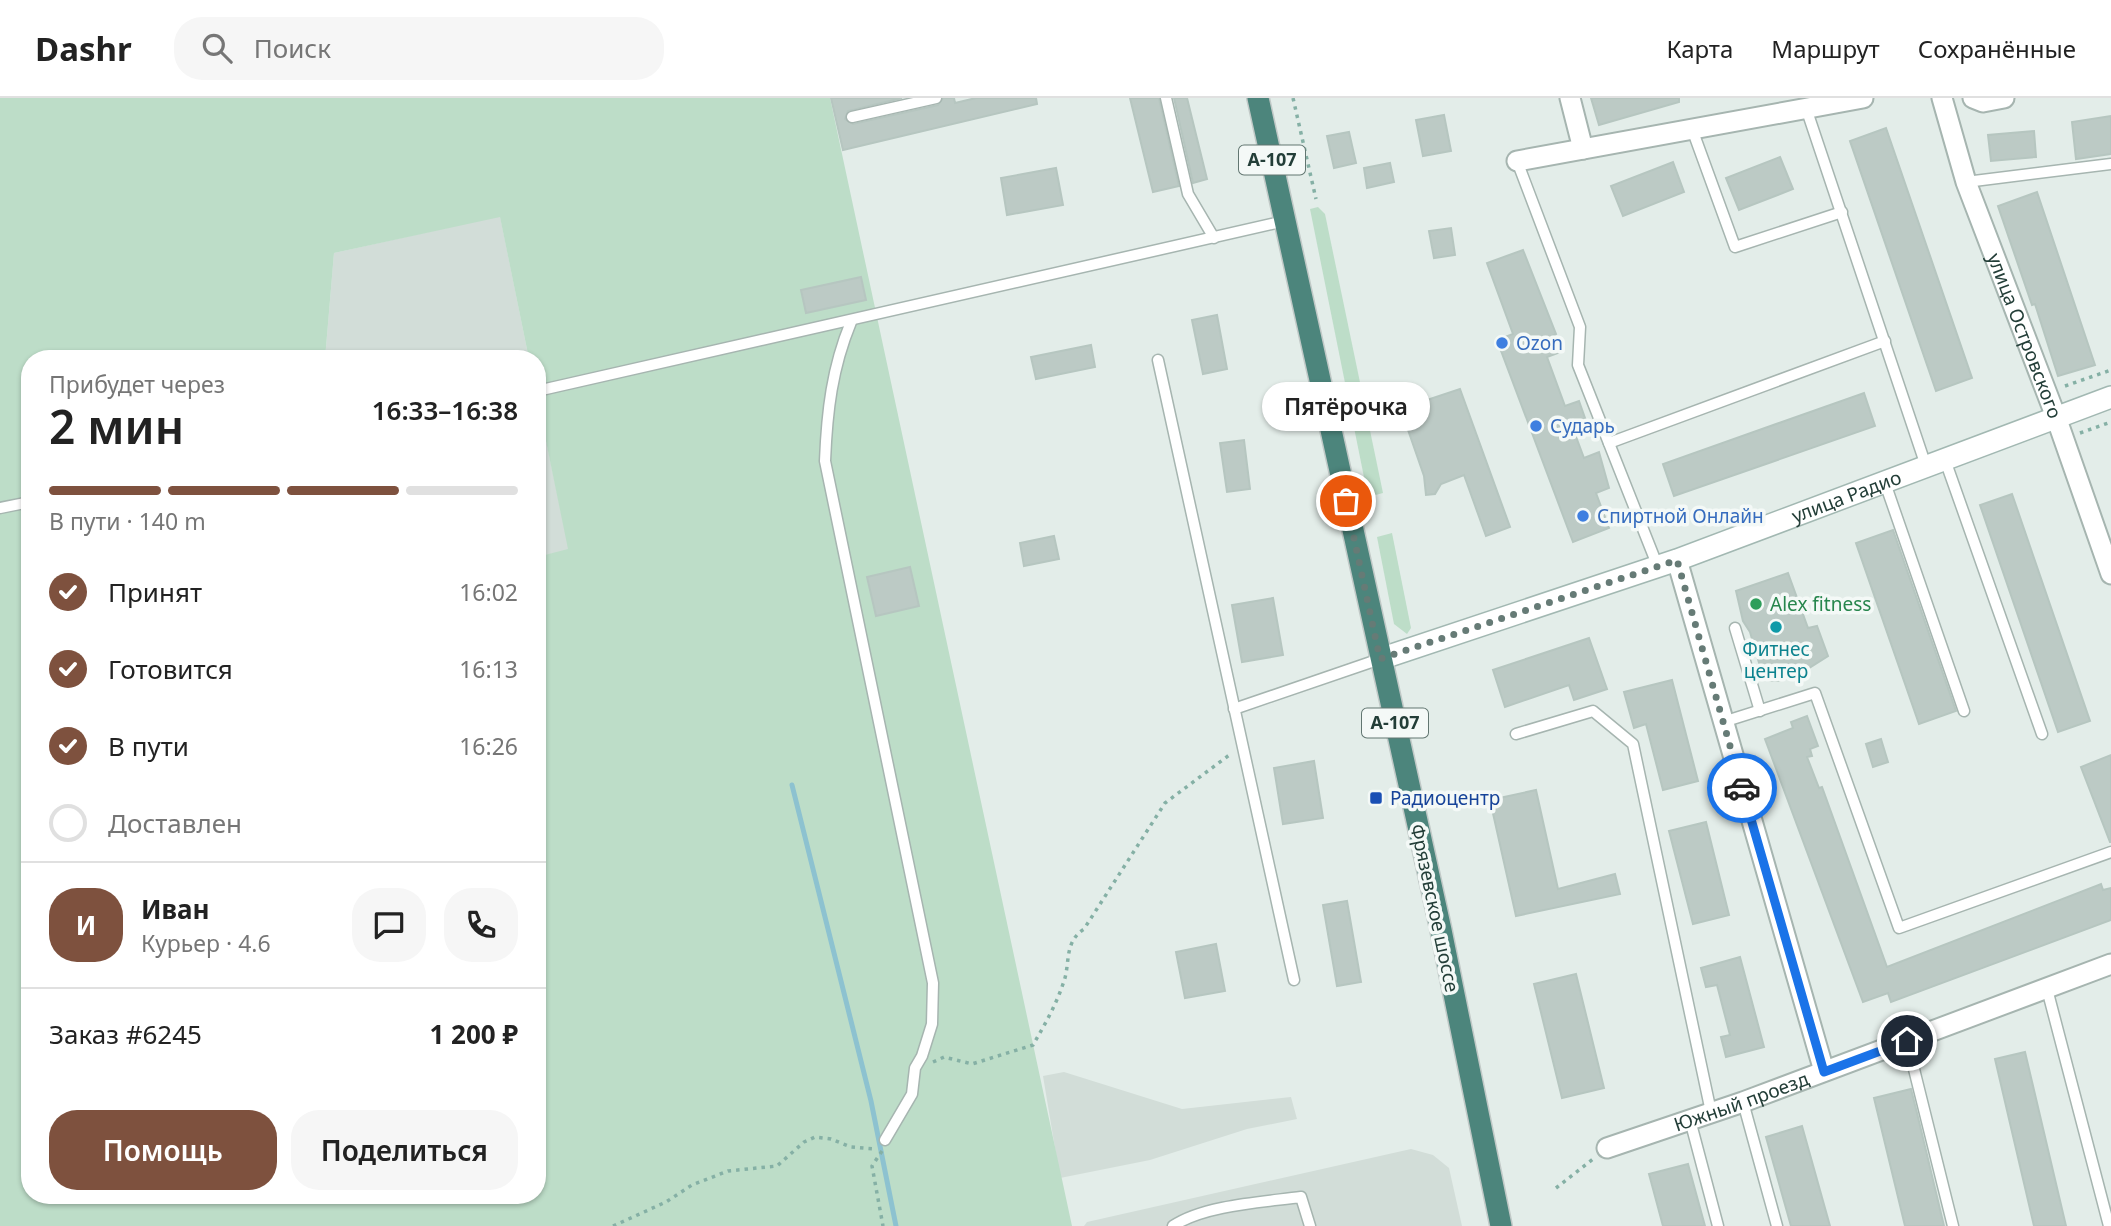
<!DOCTYPE html>
<html lang="ru">
<meta charset="utf-8">
<style>
body{margin:0;font-family:"Noto Sans",sans-serif;background:#f6f6f6;color:#222;height:100vh;display:flex;flex-direction:column;font-size:26px;white-space:nowrap}
*{box-sizing:border-box;margin:0}
p{font-size:23px;color:#767676}
.icon{flex:none;width:38px;height:38px;fill:none;stroke:currentColor;stroke-width:2;stroke-linecap:round;stroke-linejoin:round}
.map{position:relative;flex:1;overflow:hidden}
.panel{position:absolute;left:21px;top:252px;width:525px;height:854px;display:flex;flex-direction:column;background:#fff;border-radius:28px;box-shadow:0 2px 5px #0004}
.panel>*{flex:none}
.pin{position:absolute;display:grid;place-items:center;width:60px;height:60px;color:#fff;margin:-30px;border:4px solid #fff;border-radius:50%;box-shadow:0 2px 7px #0007}
.courier{position:absolute;display:grid;place-items:center;width:70px;height:70px;margin:-35px;border:5px solid #1a73e8;border-radius:50%;background:#fff;color:#222;box-shadow:0 2px 9px #0007}
.bubble{position:absolute;height:49px;border-radius:24px;background:#fff;box-shadow:0 2px 5px #0004;font-size:23px;font-weight:600;line-height:49px;text-align:center}
.summary em{font-style:normal;font-weight:600}
.summary div{display:flex;flex-direction:column-reverse}
.summary{display:flex;align-items:center;justify-content:space-between;height:119px;padding:0 28px}
h1{font-size:46px;font-weight:600;line-height:52px}
.bar{display:grid;grid-template-columns:repeat(4,1fr);gap:10px 7px;align-content:center;height:84px;padding:0 28px}
.bar i{height:9px;border-radius:5px;background:#e0e0e0}
.bar .current{background:#7e513e}
.bar p{grid-column:span 4}
.line{display:flex;align-items:center;gap:18px;padding:0 28px;border-top:2px solid #e0e0e0}
.line div{flex:1}
.round{display:grid;place-items:center;flex:none;width:74px;height:74px;border-radius:28px;background:#f6f6f6}
ol{padding:0 28px;list-style:none}
li{display:flex;align-items:center;gap:21px;height:77px}
li p{margin-inline-start:auto}
li .icon{padding:7px;border-radius:50%;background:#7e513e;color:#fff;stroke-width:4}
li:last-child{color:#767676}
li i{width:38px;height:38px;border:4px solid #e0e0e0;border-radius:50%}
.action{display:flex;gap:14px;margin-top:auto;padding:14px 28px}
.action a{flex:1;height:80px;border-radius:28px;background:#7e513e;color:#fff;font-size:28px;font-weight:600;line-height:80px;text-align:center}
.action a+a{background:#f6f6f6;color:#222}
header{display:flex;align-items:center;gap:42px;box-sizing:border-box;height:98px;padding:0 35px;background:#fff;border-bottom:2px solid #e0e0e0}
header strong{font-size:33px}
nav{display:flex;gap:38px;margin-inline-start:auto;font-size:24px}
.search{width:490px;height:63px;background:#f6f6f6;display:flex;align-items:center;gap:18px;box-sizing:border-box;padding:0 24px;border-radius:28px;color:#767676;font-size:26px}
.map>svg:first-child{display:block}
</style>
<header>
<strong>Dashr</strong>
<div class="search"><svg class="icon" aria-label="search" viewBox="0 0 24 24"><circle cx="10" cy="10" r="6"/><path d="M15 15l6 6"/></svg>Поиск</div>
<nav><a>Карта</a><a>Маршрут</a><a>Сохранённые</a></nav>
</header>
<div class="map">
<svg width="2111" height="1128" viewBox="0 0 2111 1128">
<rect width="100%" height="100%" fill="#e3ede9"/>
<!-- built -->
<g fill="#d2ddd8">
<polygon points="500,118 529,261 325,261 334,155"/>
<polygon points="537,299 569,452 537,459"/>
<polygon points="1064,974 1182,1011 1291,999 1297,1021 1247,1031 1150,1062 1060,1080 1043,978"/>
<polygon points="1411,1051 1433,1057 1449,1070 1462,1128 1084,1128 1087,1124"/>
</g>
<!-- green -->
<g fill="#bdddc8" fill-rule="evenodd">
<path d="M 0,0 L 830,0 L 1072,1128 L 0,1128 ZM 500,119 L 529,261 L 537,261 L 537,299 L 568,451 L 537,459 L 537,1097 L 30,1097 L 30,261 L 325,261 L 334,155 Z"/>
<polygon points="1318,109 1325,116 1383,395 1368,399 1310,111"/>
<polygon points="1392,435 1411,530 1407,536 1394,526 1377,439"/>
</g>
<g fill="none" stroke-linecap="round" stroke-linejoin="round">
<!-- stream -->
<polyline stroke="#8dc2d0" stroke-width="5" points="792,687 871,1003 896,1128"/>
</g>
<!-- building -->
<g fill="#bccac5" stroke="#b6c6c0" stroke-width="2">
<polygon points="831,0 902,0 848,13 845,21 853,26 938,7 943,0 954,0 955,5 976,0 1036,0 1037,6 843,52"/>
<polygon points="1130,0 1159,0 1179,88 1153,94"/>
<polygon points="1174,0 1187,0 1207,81 1193,85"/>
<polygon points="1591,0 1679,0 1679,4 1599,27"/>
<polygon points="1444,17 1451,53 1423,58 1416,22"/>
<polygon points="2111,18 2111,56 2076,61 2072,24"/>
<polygon points="1886,30 1972,280 1936,293 1850,43"/>
<polygon points="2034,33 2036,59 1991,63 1988,37"/>
<polygon points="1349,34 1356,65 1334,70 1327,38"/>
<polygon points="1780,59 1793,91 1739,112 1726,80"/>
<polygon points="1673,64 1684,94 1623,118 1611,88"/>
<polygon points="1390,65 1394,84 1367,90 1364,70"/>
<polygon points="1056,70 1063,107 1007,117 1001,80"/>
<polygon points="2037,94 2095,267 2058,278 2035,206 2032,207 1998,108"/>
<polygon points="1451,130 1455,157 1434,160 1429,133"/>
<polygon points="1523,152 1556,236 1552,238 1558,255 1547,259 1565,308 1579,303 1586,323 1572,328 1584,360 1599,354 1609,390 1596,395 1609,430 1573,444 1497,242 1513,236 1487,165"/>
<polygon points="861,179 866,202 806,215 801,192"/>
<polygon points="1217,217 1227,271 1203,276 1192,222"/>
<polygon points="1091,247 1095,269 1036,281 1031,259"/>
<polygon points="1460,291 1510,429 1486,438 1464,377 1441,386 1435,396 1426,397 1424,378 1407,329 1394,326 1400,305 1412,307"/>
<polygon points="1864,295 1875,328 1674,398 1663,366"/>
<polygon points="1244,342 1250,391 1227,394 1220,345"/>
<polygon points="2012,396 2090,623 2058,634 1980,407"/>
<polygon points="1893,432 1956,613 1919,626 1856,445"/>
<polygon points="1054,438 1059,461 1024,468 1020,445"/>
<polygon points="910,469 919,508 876,518 867,479"/>
<polygon points="1788,475 1808,530 1817,528 1828,558 1798,577 1777,583 1767,582 1762,575 1750,534 1743,523 1736,493"/>
<polygon points="1273,500 1283,557 1242,564 1232,507"/>
<polygon points="1589,540 1607,591 1574,602 1569,587 1505,609 1493,572"/>
<polygon points="1672,582 1698,683 1663,692 1646,626 1634,630 1624,594"/>
<polygon points="1807,618 1818,648 1810,651 1812,658 1807,659 1819,690 1822,689 1887,869 2101,786 2103,792 2111,790 2111,822 1891,904 1888,895 1863,904 1765,641 1793,630 1791,624"/>
<polygon points="1881,641 1888,664 1873,669 1866,646"/>
<polygon points="2111,657 2111,744 2110,744 2081,669"/>
<polygon points="1314,663 1323,720 1283,726 1274,670"/>
<polygon points="1536,692 1558,791 1615,776 1620,796 1516,818 1490,702"/>
<polygon points="1706,724 1729,817 1693,826 1669,733"/>
<polygon points="1347,803 1361,884 1337,888 1323,807"/>
<polygon points="1216,846 1225,893 1185,900 1176,854"/>
<polygon points="1740,859 1764,949 1726,959 1721,939 1730,937 1717,887 1706,889 1701,870"/>
<polygon points="1576,876 1604,990 1562,1000 1534,886"/>
<polygon points="2025,954 2066,1128 2034,1128 1995,961"/>
<polygon points="1911,991 1917,1015 1944,1128 1905,1128 1874,1000"/>
<polygon points="1802,1028 1830,1128 1791,1128 1766,1039"/>
<polygon points="1688,1066 1705,1128 1663,1128 1649,1076"/>
</g>
<g fill="none" stroke-linecap="round" stroke-linejoin="round">
<defs>
<g id="service">
<polyline points="1166,0 1188,96 1214,140"/>
<polyline points="1806,10 1926,368"/>
<polyline points="852,19 936,0"/>
<polyline points="1692,31 1735,149 1842,114"/>
<polyline points="1517,63 1580,229 1578,267 1658,469"/>
<polyline points="1966,84 2111,66"/>
<path d="M 851,224 C 832,270 827,313 825,363 L 933,885 L 932,926 L 922,958 L 915,970 L 912,996 L 885,1042"/>
<polyline points="1158,262 1294,882"/>
<polyline points="537,293 1285,123"/>
<polyline points="1609,345 1885,243"/>
<polyline points="1945,362 2042,636"/>
<polyline points="1885,385 1964,613"/>
<polyline points="0,410 30,404"/>
<polyline points="1735,530 1760,613"/>
<polyline points="1234,611 1380,561"/>
<polyline points="1723,624 1815,595 1899,830 2111,754"/>
<polyline points="1516,636 1593,613 1633,646 1711,1014"/>
<polyline points="2047,891 2109,1128"/>
<polyline points="1907,943 1953,1128"/>
<polyline points="1743,1004 1777,1128"/>
<polyline points="1690,1022 1718,1128"/>
<path d="M 1173,1128 C 1204,1107 1264,1104 1301,1099 L 1310,1128"/>
</g>
<g id="minor">
<polyline points="1570,0 1583,51"/>
<path id="s1" d="M 1942,0 L 1966,84 L 2056,319 L 2111,476"/>
<polyline points="1973,0 1983,4 2004,0"/>
<polyline points="1517,63 1863,0"/>
<polyline points="1677,462 1824,973"/>
<path id="s2" d="M 1607,1050 L 1743,1004 L 2111,866"/>
</g>
<g id="secondary">
<path id="s3" d="M 1380,561 L 1677,462 L 2111,299"/>
</g>
<polyline id="trunk" points="1258,0 1441,832 1501,1128"/>
</defs>
<!-- service casing -->
<use href="#service" stroke="#a6b5b0" stroke-width="13"/>
<!-- minor casing -->
<use href="#minor" stroke="#a6b5b0" stroke-width="23"/>
<!-- secondary casing -->
<use href="#secondary" stroke="#a2b8b2" stroke-width="24"/>
<!-- trunk casing -->
<use href="#trunk" stroke="#c1c9c7" stroke-width="24"/>
<!-- path -->
<g stroke="#85b0a5" stroke-width="3.5" stroke-dasharray="3.5 5" stroke-linecap="butt">
<polyline points="1293,0 1316,101"/>
<polyline points="2065,288 2111,272"/>
<polyline points="2080,335 2111,324"/>
<path d="M 933,964 L 944,959 L 972,966 L 1033,947 C 1044,928 1056,907 1063,886 C 1071,866 1063,845 1084,831 L 1165,705 L 1232,655"/>
<polyline points="882,1053 872,1068 883,1128"/>
<polyline points="1556,1090 1593,1061"/>
<polyline points="613,1128 666,1104 692,1087 728,1073 777,1068 804,1044 815,1039 831,1041 851,1049 876,1051"/>
</g>
<!-- service -->
<use href="#service" stroke="#fff" stroke-width="10"/>
<!-- minor -->
<use href="#minor" stroke="#fff" stroke-width="19"/>
<!-- secondary -->
<use href="#secondary" stroke="#fff" stroke-width="21"/>
<!-- trunk -->
<use href="#trunk" stroke="#4c857c" stroke-width="21"/>
</g>
<g fill="none" stroke-linecap="round" stroke-linejoin="round">
<!-- done -->
<polyline stroke="#667b76" stroke-width="7" stroke-dasharray="0 12.6" points="1346,403 1380,561 1677,462 1742,690"/>
<!-- route -->
<polyline stroke="#1a73e8" stroke-width="9" points="1742,690 1824,974 1907,943"/>
</g>
<!-- markers -->
<g fill="#3f7fe0" stroke="#f4f9f7" stroke-width="2.5">
<circle cx="1502" cy="245" r="7"/>
<circle cx="1536" cy="328" r="7"/>
<circle cx="1583" cy="418" r="7"/>
</g>
<circle fill="#2e9e5b" stroke="#f4f9f7" stroke-width="2.5" cx="1756" cy="506" r="7"/>
<circle fill="#0f9aa8" stroke="#f4f9f7" stroke-width="2.5" cx="1776" cy="529" r="7"/>
<rect fill="#1a4fb4" stroke="#f4f9f7" stroke-width="2.5" x="1369" y="693" width="14" height="14" rx="3.5"/>
<g text-anchor="middle" stroke-width="7" stroke-linejoin="round" paint-order="stroke">
<!-- shield labels -->
<g fill="#f4f9f7" stroke="#627671" stroke-width="2">
<rect x="1239" y="47.5" width="66" height="29" rx="5"/>
<rect x="1362" y="610.5" width="66" height="29" rx="5"/>
</g>
<g font-size="18" font-weight="bold" fill="#233e38">
<text x="1272" y="68">А-107</text>
<text x="1395" y="631">А-107</text>
</g>
<!-- street labels -->
<g font-size="19" fill="#233e38" stroke="#f4f9f7">
<text dy="7" stroke="none"><textPath href="#s1" startOffset="252">улица Островского</textPath></text>
<text dy="7" stroke="none"><textPath href="#s3" startOffset="494">улица Радио</textPath></text>
<text transform="translate(1435 810) rotate(78)" y="7">Фрязевское шоссе</text>
<text dy="7" stroke="none"><textPath href="#s2" startOffset="142">Южный проезд</textPath></text>
</g>
<!-- shop labels -->
<g font-size="19" fill="#366cbe" stroke="#f4f9f7" text-anchor="start">
<text x="1516" y="252">Ozon</text>
<text x="1550" y="335">Сударь</text>
<text x="1597" y="425">Спиртной Онлайн</text>
</g>
<!-- leisure labels -->
<g font-size="19" fill="#27864d" stroke="#f4f9f7" text-anchor="start">
<text x="1770" y="513">Alex fitness</text>
</g>
<!-- culture labels -->
<g font-size="19" fill="#0d838f" stroke="#f4f9f7">
<text x="1776" y="558">Фитнес<tspan x="1776" dy="22">центер</tspan></text>
</g>
<!-- transit labels -->
<g font-size="19" fill="#164399" stroke="#f4f9f7" text-anchor="start">
<text x="1390" y="707">Радиоцентр</text>
</g>
</g>
</svg>
<div class="pin" style="left:1346px;top:403px;background:#ea580c"><svg class="icon" aria-label="bag" viewBox="0 0 24 24"><path d="M5 8h14l-1 12H6zM9 8a3 3 0 0 1 6 0"/></svg></div>
<div class="pin" style="left:1907px;top:943px;background:#1f2937"><svg class="icon" aria-label="home" viewBox="0 0 24 24"><path d="M3 11l9-7 9 7M6 9v11h12V9"/></svg></div>
<div class="courier" style="left:1742px;top:690px"><svg class="icon" aria-label="car" viewBox="0 0 24 24"><path d="M5 17H2v-5l4-1 3-4h7l3 4 3 1v5h-3M9 17h6M6 11h13"/><circle cx="7" cy="17" r="2"/><circle cx="17" cy="17" r="2"/></svg></div>
<div class="bubble" style="left:1262px;top:284px;width:168px">Пятёрочка</div>
<section class="panel">
<div class="summary"><div><h1>2 мин</h1><p>Прибудет через</p></div><em>16:33–16:38</em></div>
<div class="bar"><i class="current"></i><i class="current"></i><i class="current"></i><i></i><p>В пути · 140 m</p></div>
<ol>
<li><svg class="icon" aria-label="check" viewBox="0 0 24 24"><path d="M5 12l5 5 9-10"/></svg>Принят<p>16:02</p></li>
<li><svg class="icon" aria-label="check" viewBox="0 0 24 24"><path d="M5 12l5 5 9-10"/></svg>Готовится<p>16:13</p></li>
<li><svg class="icon" aria-label="check" viewBox="0 0 24 24"><path d="M5 12l5 5 9-10"/></svg>В пути<p>16:26</p></li>
<li><i></i>Доставлен</li>
</ol>
<div class="line" style="height:126px"><b class="round" style="background:#7e513e;color:#fff">И</b><div><b>Иван</b><p>Курьер · 4.6</p></div><a class="round"><svg class="icon" aria-label="chat" viewBox="0 0 24 24"><path d="M4 5h16v11H9l-5 4z"/></svg></a><a class="round"><svg class="icon" aria-label="phone" viewBox="0 0 24 24"><path d="M5 4h4l2 5-3 2q2 4 5 5l2-3 5 2v4C11 20 4 13 5 4z"/></svg></a></div>
<div class="line" style="height:91px"><div>Заказ #6245</div><b>1 200 ₽</b></div>
<div class="action"><a>Помощь</a><a>Поделиться</a></div>
</section>
</div>
